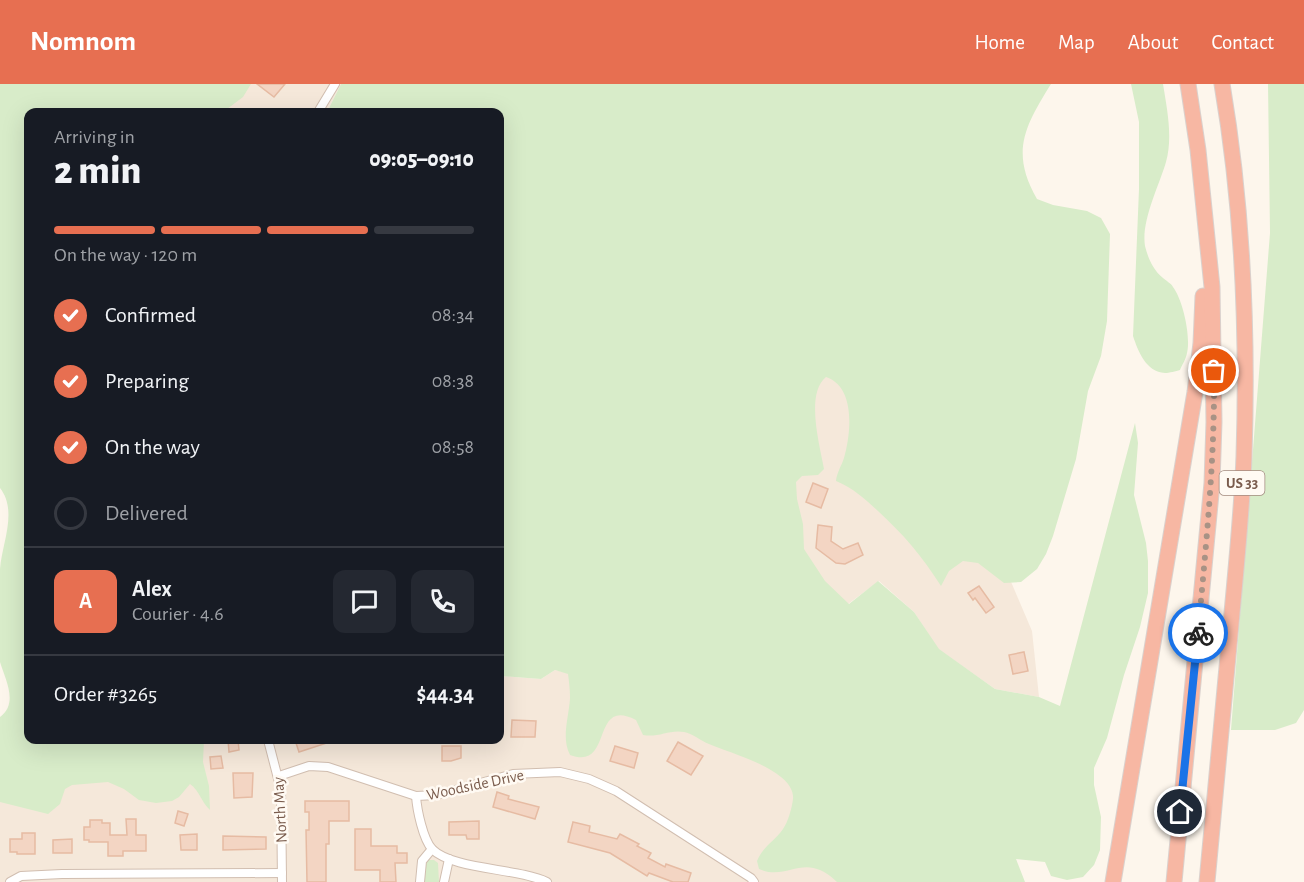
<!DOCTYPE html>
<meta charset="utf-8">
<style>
body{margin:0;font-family:"Alegreya Sans",sans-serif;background:#242831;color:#f1f3f6;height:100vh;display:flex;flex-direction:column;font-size:22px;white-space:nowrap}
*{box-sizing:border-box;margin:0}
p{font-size:20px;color:#9ea1a6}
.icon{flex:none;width:33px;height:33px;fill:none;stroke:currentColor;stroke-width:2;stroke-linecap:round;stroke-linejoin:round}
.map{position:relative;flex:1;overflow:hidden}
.details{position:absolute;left:24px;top:24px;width:480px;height:636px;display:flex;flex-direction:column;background:#171b24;border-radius:12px;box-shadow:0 6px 24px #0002}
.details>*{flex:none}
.pin{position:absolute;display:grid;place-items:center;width:51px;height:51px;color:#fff;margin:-26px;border:3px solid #fff;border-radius:50%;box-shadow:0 2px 6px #0007}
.courier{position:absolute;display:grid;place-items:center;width:60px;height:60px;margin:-30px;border:4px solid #1a73e8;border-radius:50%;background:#fff;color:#222;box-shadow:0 2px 8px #0007}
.overview em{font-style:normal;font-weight:800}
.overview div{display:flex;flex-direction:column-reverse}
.overview{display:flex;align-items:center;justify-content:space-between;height:102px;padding:0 30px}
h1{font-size:39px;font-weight:800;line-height:45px}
.bar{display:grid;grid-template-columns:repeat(4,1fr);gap:9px 6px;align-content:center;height:72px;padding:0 30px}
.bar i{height:8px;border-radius:4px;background:#363941}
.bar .current{background:#e76f51}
.bar p{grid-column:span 4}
.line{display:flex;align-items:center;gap:15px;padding:0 30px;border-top:2px solid #363941}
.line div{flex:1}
.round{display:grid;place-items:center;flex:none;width:63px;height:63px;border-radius:12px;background:#242831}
ol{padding:0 30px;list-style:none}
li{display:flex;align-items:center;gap:18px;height:66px}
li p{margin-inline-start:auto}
li .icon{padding:6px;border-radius:50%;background:#e76f51;color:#fff;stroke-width:4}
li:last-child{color:#9ea1a6}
li i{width:33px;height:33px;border:3px solid #363941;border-radius:50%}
header{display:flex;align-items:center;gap:36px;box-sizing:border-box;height:84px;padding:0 30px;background:#e76f51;color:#fff}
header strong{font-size:28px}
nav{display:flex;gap:33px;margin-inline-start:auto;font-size:21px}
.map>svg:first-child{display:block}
</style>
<header>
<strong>Nomnom</strong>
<nav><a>Home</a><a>Map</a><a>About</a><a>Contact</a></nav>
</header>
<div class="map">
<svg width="1304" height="798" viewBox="0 0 1304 798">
<rect width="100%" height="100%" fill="#fdf6ec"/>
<!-- residential -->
<g fill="#f5e8da">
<polygon points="231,0 341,0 327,28 211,28"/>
<polygon points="821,288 837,290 952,468 1006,486 1032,547 1039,613 995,605 938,565 914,528 879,497 844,523 807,489 788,424 809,307"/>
<polygon points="555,586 568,589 641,626 805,698 840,798 0,798 0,712 200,656 500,656 500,592 541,595"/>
</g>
<!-- green -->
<g fill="#d8ecc9">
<path d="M 0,0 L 251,0 L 243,13 L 223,28 L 28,28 L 28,656 L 204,656 L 203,678 L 209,702 L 210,726 C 201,718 200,707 190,700 L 179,713 L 172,717 L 156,719 L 139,716 L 124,705 L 108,698 L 72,701 L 65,705 L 60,720 L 48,730 L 0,718 L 0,633 C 19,619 5,595 0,578 C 0,565 0,549 0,536 C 0,519 0,502 0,485 C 2,459 18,427 0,404 Z"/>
<path d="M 341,0 L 1051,0 C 1025,42 1010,68 1037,115 L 1053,121 L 1087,127 L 1101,134 L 1110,150 L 1107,237 L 1101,272 L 1088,307 L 1076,375 L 1053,452 L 1046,470 L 1037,485 L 1021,498 L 1004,499 L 978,479 L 963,477 L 949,487 L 941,502 C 922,472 904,451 878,427 C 865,415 853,404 836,397 C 837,388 841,383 844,374 C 851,350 856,303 826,293 C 805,310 820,362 824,385 L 818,391 L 802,392 L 796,398 L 797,415 L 803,440 L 804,465 L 825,497 L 849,520 L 878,497 L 914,528 L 939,565 L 995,605 L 1039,613 L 1060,622 L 1135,339 L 1138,359 L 1134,411 L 1146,459 L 1148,477 L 1148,509 L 1140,543 L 1124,591 L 1107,654 L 1094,684 L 1094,701 L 1101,733 L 1100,766 L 1094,781 L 1083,793 L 1067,796 L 1051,792 L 1045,778 L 1016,775 L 1025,798 L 837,798 C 804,766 789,798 759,785 L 757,777 C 763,762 775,757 783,745 C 788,738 792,724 793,715 C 796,686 729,669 709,660 C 701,657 692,649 684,648 C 670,645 658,654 643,651 L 636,636 C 590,612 614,687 570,671 C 561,654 569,633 570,614 C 570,606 569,597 568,590 L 555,586 L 541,595 L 500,592 L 500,28 L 327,28 Z"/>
<path d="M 1131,0 L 1163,0 C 1167,25 1173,53 1166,78 C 1159,102 1141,137 1145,162 C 1148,174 1153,186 1163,194 C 1166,197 1171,199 1173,203 C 1183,216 1191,253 1187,269 C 1186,275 1182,281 1180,286 C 1176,287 1169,289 1165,289 C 1146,288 1138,267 1133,252 L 1139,105 L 1139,38 Z"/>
<polygon points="1268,0 1304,0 1304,626 1296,639 1275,646 1231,646 1270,149"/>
<polygon points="429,776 434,776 438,779 439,798 422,798 424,780"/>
</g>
<!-- building -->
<g fill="#f3d5c3" stroke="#e6bba3" stroke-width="1.5">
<polygon points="257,0 285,0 274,13"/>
<polygon points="813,399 828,405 821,424 806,418"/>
<polygon points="818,441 832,443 831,457 843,465 858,459 863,471 845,480 836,479 816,464"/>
<polygon points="979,502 994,523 986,529 975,514 973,516 968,509"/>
<polygon points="1024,568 1028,587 1013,590 1009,571"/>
<polygon points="512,636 536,637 535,653 511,653"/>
<polygon points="228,656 238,656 239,666 229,668"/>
<polygon points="295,656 332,656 333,657 299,668"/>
<polygon points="678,658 703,672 691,691 667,677"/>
<polygon points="442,662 461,662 461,674 451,677 442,677"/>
<polygon points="615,662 638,669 634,684 610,677"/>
<polygon points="221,672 223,684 211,685 210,673"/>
<polygon points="233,689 253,689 252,713 234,714"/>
<polygon points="497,708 509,712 508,715 539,723 535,735 493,723"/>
<polygon points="305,717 349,717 349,737 329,737 329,760 326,760 326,798 307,798 306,746 309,746 309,728 305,728"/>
<polygon points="178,727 188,730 184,742 175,739"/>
<polygon points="126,735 136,735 136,751 146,751 146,767 123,767 123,772 108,772 108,758 89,758 89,756 84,756 84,743 90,743 90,736 102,736 102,739 110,739 110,751 127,751"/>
<polygon points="479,737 479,755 467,755 466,751 449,751 449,738"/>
<polygon points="573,738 590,742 589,748 617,755 620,750 639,760 637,762 651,769 648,774 665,783 666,780 691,789 688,798 673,798 649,789 647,792 610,769 568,758"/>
<polygon points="355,745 371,745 371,762 397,762 397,769 407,769 407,779 395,779 396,798 380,798 380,786 355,786"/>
<polygon points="22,749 35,749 35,770 17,770 17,768 10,768 10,755 22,755"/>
<polygon points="197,750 197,766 181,766 180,751"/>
<polygon points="223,752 266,753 266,765 223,766"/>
<polygon points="72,755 72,769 53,769 53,756"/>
</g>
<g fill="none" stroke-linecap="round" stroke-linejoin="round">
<defs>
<g id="minor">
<polyline points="318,28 335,0"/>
<polyline points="268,656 281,706 282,798"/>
<polyline points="279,692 309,682 328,683 416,712 437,711 513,690 560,688 589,695 616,707 751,794 754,798"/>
<path d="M 416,712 C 417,726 423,755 432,765 C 453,786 518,784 547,798"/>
<polyline points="10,798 21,792 62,790 282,789"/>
<polyline points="420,798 422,777 432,765"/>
<polyline points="444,798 449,775"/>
</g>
<g id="motorway">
<polyline points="1113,798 1195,308 1201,259 1203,212"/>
<polyline points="1174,798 1212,399 1214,338 1212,203 1198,66 1188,0"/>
<path d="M 1207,798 C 1215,712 1223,626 1231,540 C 1236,484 1242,428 1244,372 C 1248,248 1243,123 1222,0"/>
</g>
</defs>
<!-- minor casing -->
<use href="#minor" stroke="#d1beb0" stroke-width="10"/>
<!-- motorway casing -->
<use href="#motorway" stroke="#dad1cd" stroke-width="17"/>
<!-- minor -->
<use href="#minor" stroke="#fff" stroke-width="8"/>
<!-- motorway -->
<use href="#motorway" stroke="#f7b7a3" stroke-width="15"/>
</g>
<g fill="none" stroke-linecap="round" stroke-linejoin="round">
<!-- done -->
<path stroke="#a89285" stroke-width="6" stroke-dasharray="0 10.8" d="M 1198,549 C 1206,461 1215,375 1214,287"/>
<!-- route -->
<polyline stroke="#1a73e8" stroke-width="8" points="1180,728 1198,549"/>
</g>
<g text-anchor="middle" stroke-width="5" stroke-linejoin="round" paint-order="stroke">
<!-- shield labels -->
<rect fill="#fffaf3" stroke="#a28b7f" stroke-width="1.5" x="1219.5" y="387" width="45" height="24" rx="4.5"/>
<g font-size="15" font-weight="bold" fill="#7a5c4d">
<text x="1242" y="404">US 33</text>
</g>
<!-- street labels -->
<g font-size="16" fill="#7a5c4d" stroke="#fffaf3">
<text transform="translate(475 700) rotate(-12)" y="6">Woodside Drive</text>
<text transform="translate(279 726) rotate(-93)" y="6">North May</text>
</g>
</g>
</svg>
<div class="pin" style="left:1214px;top:287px;background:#ea580c"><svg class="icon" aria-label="bag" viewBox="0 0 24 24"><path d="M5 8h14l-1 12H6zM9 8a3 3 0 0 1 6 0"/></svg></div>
<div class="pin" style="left:1180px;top:728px;background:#1f2937"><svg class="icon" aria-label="home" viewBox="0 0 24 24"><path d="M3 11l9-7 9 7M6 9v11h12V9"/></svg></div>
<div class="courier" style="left:1198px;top:549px"><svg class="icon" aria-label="bike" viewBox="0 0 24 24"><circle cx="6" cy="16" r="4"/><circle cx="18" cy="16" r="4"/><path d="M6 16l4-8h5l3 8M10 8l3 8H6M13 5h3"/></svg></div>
<section class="details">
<div class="overview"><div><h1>2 min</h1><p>Arriving in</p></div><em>09:05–09:10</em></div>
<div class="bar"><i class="current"></i><i class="current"></i><i class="current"></i><i></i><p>On the way · 120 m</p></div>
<ol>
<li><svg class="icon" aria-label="check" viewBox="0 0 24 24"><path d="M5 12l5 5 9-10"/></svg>Confirmed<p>08:34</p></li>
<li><svg class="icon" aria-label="check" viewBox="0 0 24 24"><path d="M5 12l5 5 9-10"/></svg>Preparing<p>08:38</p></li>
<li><svg class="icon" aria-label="check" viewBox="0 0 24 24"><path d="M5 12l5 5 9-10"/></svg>On the way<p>08:58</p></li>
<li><i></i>Delivered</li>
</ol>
<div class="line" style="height:108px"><b class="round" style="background:#e76f51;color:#fff">A</b><div><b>Alex</b><p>Courier · 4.6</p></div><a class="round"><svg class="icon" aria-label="chat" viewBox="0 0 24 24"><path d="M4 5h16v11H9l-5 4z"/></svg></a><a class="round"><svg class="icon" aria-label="phone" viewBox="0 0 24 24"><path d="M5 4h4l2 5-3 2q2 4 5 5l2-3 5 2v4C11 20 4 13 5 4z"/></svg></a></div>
<div class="line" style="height:78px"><div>Order #3265</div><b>$44.34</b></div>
</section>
</div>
